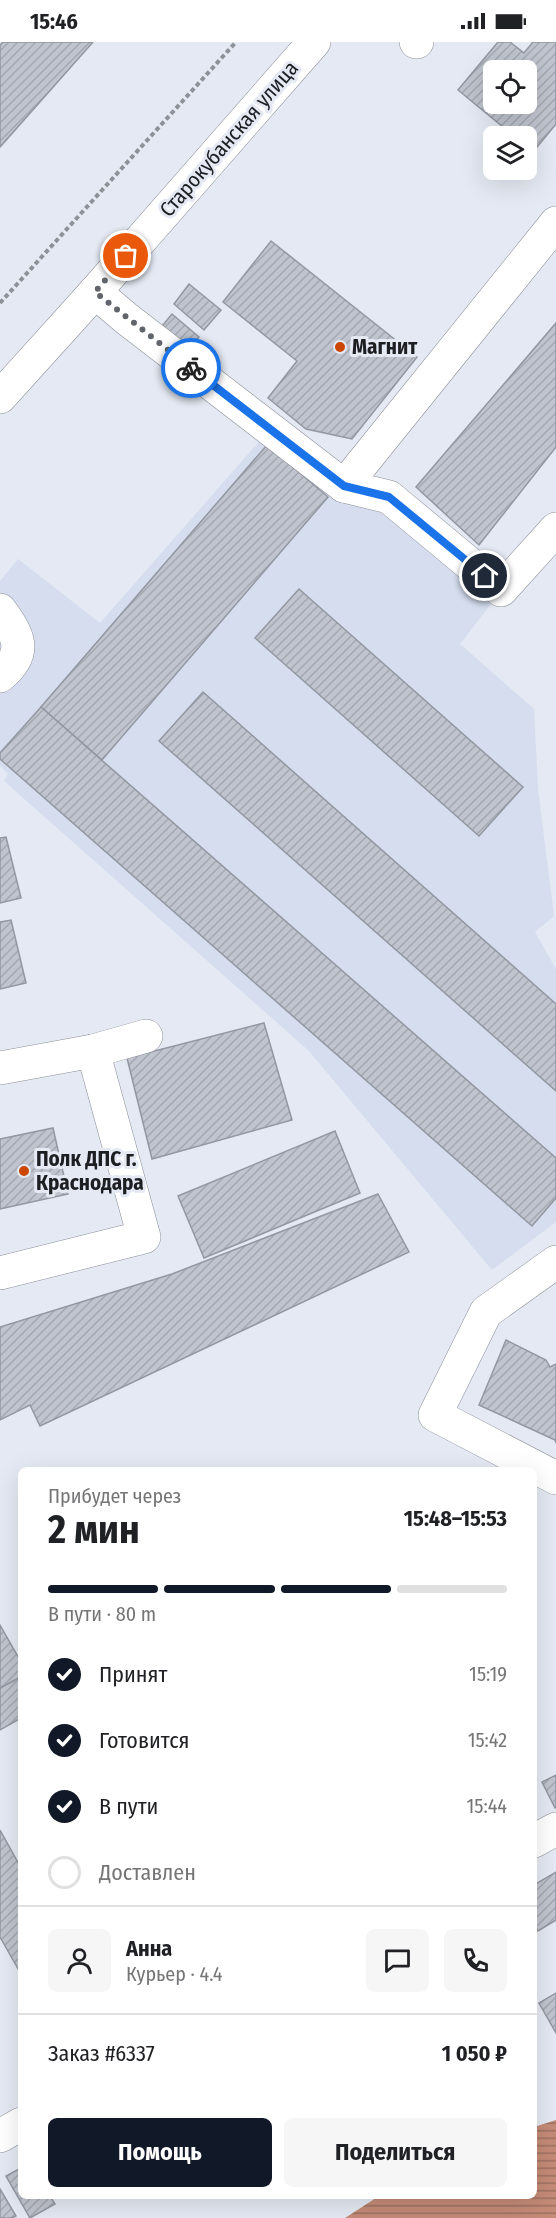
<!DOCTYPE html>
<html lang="ru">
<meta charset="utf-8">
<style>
body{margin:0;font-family:"Fira Sans Condensed",sans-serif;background:#f6f6f6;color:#202124;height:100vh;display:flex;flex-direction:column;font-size:22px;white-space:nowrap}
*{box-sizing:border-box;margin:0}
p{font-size:20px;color:#757577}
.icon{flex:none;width:33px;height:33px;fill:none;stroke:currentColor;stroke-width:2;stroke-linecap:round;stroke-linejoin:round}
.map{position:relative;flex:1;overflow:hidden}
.panel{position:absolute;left:18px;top:1425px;width:519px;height:732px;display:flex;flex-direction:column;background:#fff;border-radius:9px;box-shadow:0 6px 24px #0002}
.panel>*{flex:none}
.buttons{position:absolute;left:483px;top:18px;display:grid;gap:12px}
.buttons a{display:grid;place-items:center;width:54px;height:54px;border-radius:9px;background:#fff;box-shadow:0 6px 24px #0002;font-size:30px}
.pin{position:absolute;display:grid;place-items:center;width:51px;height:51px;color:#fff;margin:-26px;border:3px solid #fff;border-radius:50%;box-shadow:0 2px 6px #0007}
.courier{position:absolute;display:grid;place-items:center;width:60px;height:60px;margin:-30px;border:4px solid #1a73e8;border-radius:50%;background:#fff;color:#222;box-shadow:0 2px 8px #0007}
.headline em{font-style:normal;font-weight:700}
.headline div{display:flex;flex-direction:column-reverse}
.headline{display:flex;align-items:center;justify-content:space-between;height:102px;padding:0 30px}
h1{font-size:39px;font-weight:700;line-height:45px}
.bar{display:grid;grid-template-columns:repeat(4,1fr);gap:9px 6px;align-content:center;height:72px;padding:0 30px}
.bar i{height:8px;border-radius:4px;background:#e0e0e0}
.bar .current{background:#111827}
.bar p{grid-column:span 4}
.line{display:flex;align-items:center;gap:15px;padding:0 30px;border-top:2px solid #e0e0e0}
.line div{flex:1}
.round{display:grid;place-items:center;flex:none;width:63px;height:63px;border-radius:9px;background:#f6f6f6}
ol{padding:0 30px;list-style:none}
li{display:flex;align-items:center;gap:18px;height:66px}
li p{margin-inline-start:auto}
li .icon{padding:6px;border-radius:50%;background:#111827;color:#fff;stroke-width:4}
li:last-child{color:#757577}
li i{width:33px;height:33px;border:3px solid #e0e0e0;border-radius:50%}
.action{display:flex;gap:12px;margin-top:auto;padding:12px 30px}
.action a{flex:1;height:69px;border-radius:9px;background:#111827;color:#fff;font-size:24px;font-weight:700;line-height:69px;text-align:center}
.action a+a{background:#f6f6f6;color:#202124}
.status{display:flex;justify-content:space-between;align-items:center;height:42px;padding:0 30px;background:#fff;direction:ltr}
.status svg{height:16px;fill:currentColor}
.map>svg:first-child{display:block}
</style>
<div class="status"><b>15:46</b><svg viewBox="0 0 49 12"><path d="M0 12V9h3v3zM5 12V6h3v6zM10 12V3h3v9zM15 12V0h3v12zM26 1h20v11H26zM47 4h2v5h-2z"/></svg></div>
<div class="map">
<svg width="556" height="2176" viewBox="0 0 556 2176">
<defs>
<pattern id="water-rules" width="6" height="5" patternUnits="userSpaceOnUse" patternTransform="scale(1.5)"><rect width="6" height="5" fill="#c48b77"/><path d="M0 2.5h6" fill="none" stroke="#9e7161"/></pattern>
<pattern id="building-hatch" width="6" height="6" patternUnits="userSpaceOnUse" patternTransform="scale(1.5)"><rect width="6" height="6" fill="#c0c4ce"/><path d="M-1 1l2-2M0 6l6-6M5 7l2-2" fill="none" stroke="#a4a8b1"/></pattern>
</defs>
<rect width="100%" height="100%" fill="#e4e9f3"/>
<!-- built -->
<polygon fill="#d5ddee" points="264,394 355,461 392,475 491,562 460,602 534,667 538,747 554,874 535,890 556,927 556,1180 492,1228 309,1009 4,739 8,732 0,724 0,539 18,517 100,581"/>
<!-- water -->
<polygon fill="url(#water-rules)" points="556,2078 556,2176 345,2176 379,2154 534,2154 534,2085"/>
<!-- building -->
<g fill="url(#building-hatch)" stroke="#9397a1" stroke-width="1.5" fill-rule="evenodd">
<polygon points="3,0 93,0 0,105 0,3"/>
<path d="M 498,0 L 510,0 L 524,11 L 533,0 L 556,0 L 556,82 L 533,110 L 526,105 L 526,94 L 514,94 L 458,48 ZM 494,28 L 526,28 L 526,62 L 494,62 Z"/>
<polygon points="271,199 417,315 352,397 306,387 268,356 297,319 223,260"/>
<polygon points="189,242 221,268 204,288 174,262"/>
<polygon points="172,272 199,295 184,309 158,289"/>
<polygon points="556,281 556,405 479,503 416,445"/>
<polygon points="267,403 328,455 102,718 41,665"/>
<polygon points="299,547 523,745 479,794 255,596"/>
<polygon points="203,650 556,962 556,1049 159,699"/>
<polygon points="41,665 556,1116 556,1156 532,1184 0,717 0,711"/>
<polygon points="6,795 21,856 0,861 0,796"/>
<polygon points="11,878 26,941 0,947 0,880"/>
<polygon points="264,981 292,1078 152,1117 127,1016"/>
<polygon points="53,1086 68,1152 0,1167 0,1097"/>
<polygon points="335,1089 360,1151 204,1216 178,1154"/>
<polygon points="378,1152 409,1210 40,1384 30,1363 0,1378 0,1285 172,1232"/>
<polygon points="506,1298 546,1318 550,1325 556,1322 556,1401 555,1398 479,1363"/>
<polygon points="0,1583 21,1620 21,1635 0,1646"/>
<polygon points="21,1635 21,1676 0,1688 0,1646"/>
<polygon points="556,1733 556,1765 555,1766 542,1740"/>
<polygon points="0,1788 21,1826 21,1932 0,1895"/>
<polygon points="556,1830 556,1878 538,1889 534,1882 534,1843"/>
<polygon points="556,1951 556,1991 539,1961"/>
<polygon points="21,2126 21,2154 50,2154 55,2162 30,2176 6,2134"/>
<polygon points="0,2147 16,2174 12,2176 0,2176"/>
</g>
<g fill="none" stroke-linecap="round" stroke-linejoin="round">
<defs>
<g id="minor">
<polyline points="416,0 417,0"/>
<polyline points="556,181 344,444 389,455 501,548 556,487"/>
<polyline points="95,250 127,277 344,444"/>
<polyline points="0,355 95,250 314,0"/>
<path d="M 0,568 C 18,593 29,610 0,634"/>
<polyline points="0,1026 93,1009 146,994"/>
<polyline points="556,1220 486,1270 435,1373 556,1436"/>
<polyline points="0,1231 144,1195 93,1009"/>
<polyline points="534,1799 556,1787"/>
<polyline points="0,2094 21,2082"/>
</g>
</defs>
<!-- minor casing -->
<use href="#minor" stroke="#8c909a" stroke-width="34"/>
<!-- path -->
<polyline stroke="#8d9198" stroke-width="4" stroke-dasharray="4.5 3" stroke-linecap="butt" points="0,261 236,0"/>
<!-- minor -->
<use href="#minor" stroke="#fff" stroke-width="33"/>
</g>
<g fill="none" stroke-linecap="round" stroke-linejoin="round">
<!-- done -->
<polyline stroke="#62656b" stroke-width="6" stroke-dasharray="0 10.8" points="126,214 95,250 191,326"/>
<!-- route -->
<polyline stroke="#1a73e8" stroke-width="8" points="191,326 344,444 389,455 485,534"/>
</g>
<!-- markers -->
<g fill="#cb4602" stroke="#e4e9f3" stroke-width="2">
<circle cx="340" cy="305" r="6"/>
<circle cx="24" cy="1129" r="6"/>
</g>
<g text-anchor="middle" stroke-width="6" stroke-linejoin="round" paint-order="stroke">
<!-- street labels -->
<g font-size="21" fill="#1c1e22" stroke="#e4e9f3">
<text transform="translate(229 97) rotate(-49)" y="7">Старокубанская улица</text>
</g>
<!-- poi labels -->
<g font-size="21" font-weight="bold" fill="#1c1e22" stroke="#e4e9f3" text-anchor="start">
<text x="352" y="312">Магнит</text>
<text x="36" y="1124">Полк ДПС г.<tspan x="36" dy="24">Краснодара</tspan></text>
</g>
</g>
</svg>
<div class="buttons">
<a><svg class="icon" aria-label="locate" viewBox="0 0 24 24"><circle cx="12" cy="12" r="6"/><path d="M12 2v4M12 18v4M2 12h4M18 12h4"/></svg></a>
<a><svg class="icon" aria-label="layers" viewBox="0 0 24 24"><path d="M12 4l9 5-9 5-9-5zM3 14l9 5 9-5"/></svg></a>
</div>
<div class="pin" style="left:126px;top:214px;background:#ea580c"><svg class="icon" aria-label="bag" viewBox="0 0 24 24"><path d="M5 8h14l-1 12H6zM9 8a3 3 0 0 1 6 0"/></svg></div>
<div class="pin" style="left:485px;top:534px;background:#1f2937"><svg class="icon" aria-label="home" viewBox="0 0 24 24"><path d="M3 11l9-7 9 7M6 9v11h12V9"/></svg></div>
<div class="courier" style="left:191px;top:326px"><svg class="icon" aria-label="bike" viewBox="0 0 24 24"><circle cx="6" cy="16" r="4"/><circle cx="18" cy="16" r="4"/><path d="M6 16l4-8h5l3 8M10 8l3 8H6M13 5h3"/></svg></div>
<section class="panel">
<div class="headline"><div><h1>2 мин</h1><p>Прибудет через</p></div><em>15:48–15:53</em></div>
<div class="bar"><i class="current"></i><i class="current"></i><i class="current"></i><i></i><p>В пути · 80 m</p></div>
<ol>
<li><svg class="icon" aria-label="check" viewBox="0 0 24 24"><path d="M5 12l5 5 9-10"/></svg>Принят<p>15:19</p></li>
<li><svg class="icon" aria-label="check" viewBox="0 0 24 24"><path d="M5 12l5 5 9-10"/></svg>Готовится<p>15:42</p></li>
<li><svg class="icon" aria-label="check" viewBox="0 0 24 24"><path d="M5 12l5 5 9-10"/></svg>В пути<p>15:44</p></li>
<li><i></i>Доставлен</li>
</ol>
<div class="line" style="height:108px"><a class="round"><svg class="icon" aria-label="person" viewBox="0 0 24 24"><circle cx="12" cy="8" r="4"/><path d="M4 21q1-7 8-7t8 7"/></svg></a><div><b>Анна</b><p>Курьер · 4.4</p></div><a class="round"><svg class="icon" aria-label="chat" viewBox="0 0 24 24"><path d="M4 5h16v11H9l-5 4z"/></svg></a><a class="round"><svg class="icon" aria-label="phone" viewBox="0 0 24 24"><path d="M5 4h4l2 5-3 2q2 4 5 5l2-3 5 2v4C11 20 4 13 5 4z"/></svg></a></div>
<div class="line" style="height:78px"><div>Заказ #6337</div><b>1 050 ₽</b></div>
<div class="action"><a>Помощь</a><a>Поделиться</a></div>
</section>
</div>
